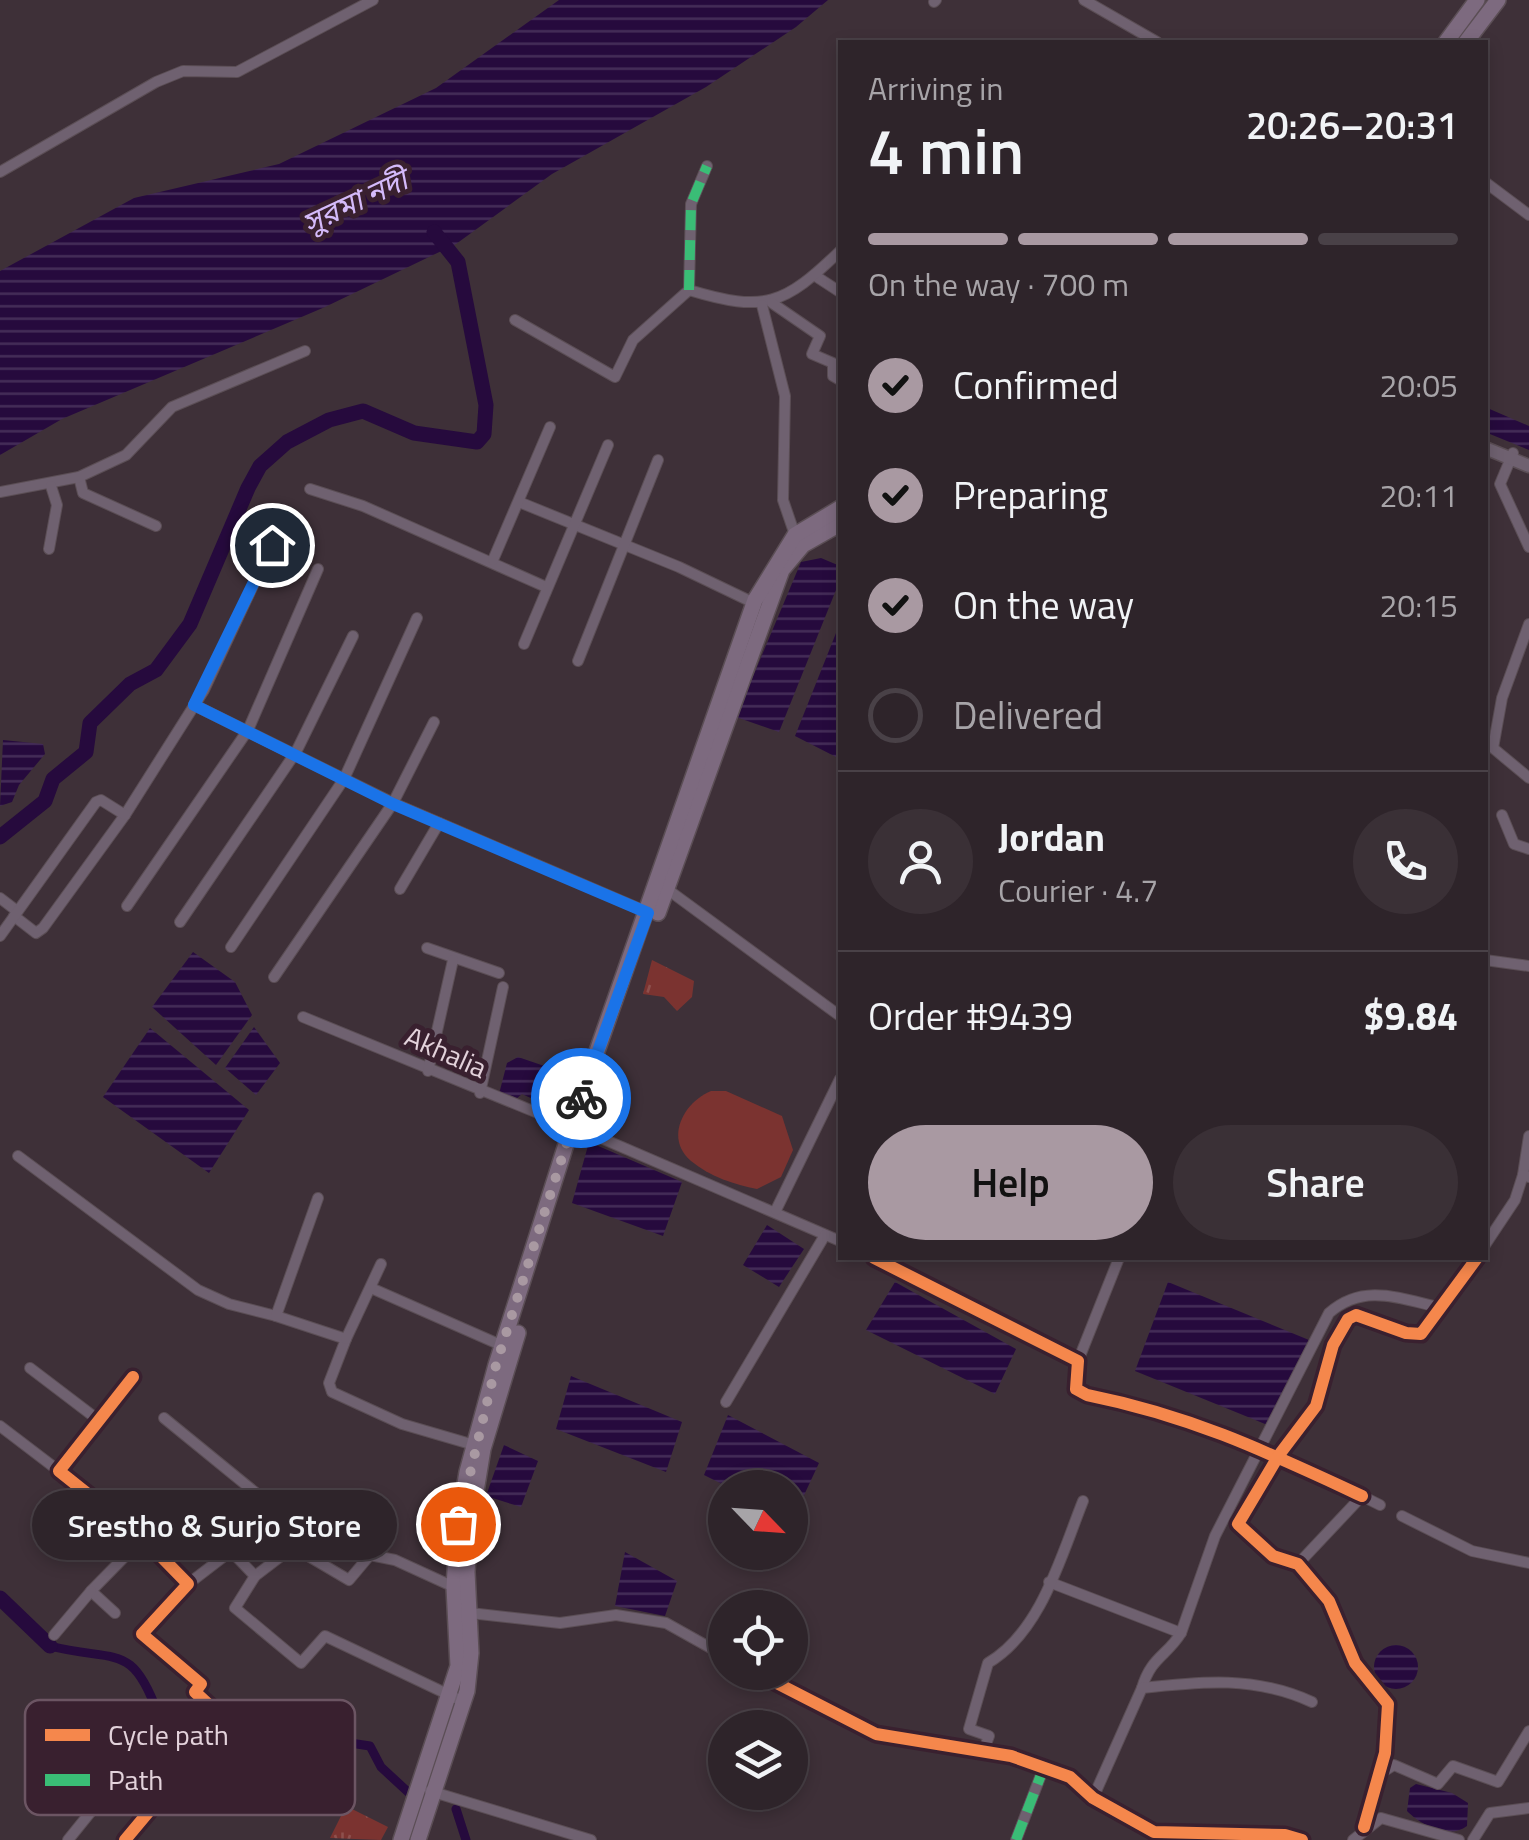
<!DOCTYPE html>
<meta charset="utf-8">
<style>
body{margin:0;font-family:"Titillium Web","Noto Sans Bengali",sans-serif;background:#3a3036;color:#f1f3f6;height:100vh;display:flex;flex-direction:column;font-size:38px;white-space:nowrap}
*{box-sizing:border-box;margin:0}
p{font-size:32px;color:#a7a4a8}
.icon{flex:none;width:55px;height:55px;fill:none;stroke:currentColor;stroke-width:2;stroke-linecap:round;stroke-linejoin:round}
.map{position:relative;flex:1;overflow:hidden}
.panel{position:absolute;left:838px;top:40px;width:650px;height:1220px;display:flex;flex-direction:column;background:#2e242a;border-radius:0px;box-shadow:0 5px 15px #0003,0 0 0 2px #494147}
.panel>*{flex:none}
.needle{width:65px;rotate:115deg}
.controls{position:absolute;left:708px;top:1470px;display:grid;gap:20px}
.controls a{display:grid;place-items:center;width:100px;height:100px;border-radius:50%;background:#2e242a;box-shadow:0 5px 15px #0003,0 0 0 2px #494147;font-size:50px}
.pin{position:absolute;display:grid;place-items:center;width:85px;height:85px;color:#fff;margin:-42px;border:5px solid #fff;border-radius:50%;box-shadow:0 2px 10px #0007}
.courier{position:absolute;display:grid;place-items:center;width:100px;height:100px;margin:-50px;border:8px solid #1a73e8;border-radius:50%;background:#fff;color:#222;box-shadow:0 2px 12px #0007}
.bubble{position:absolute;height:70px;border-radius:35px;background:#2e242a;box-shadow:0 5px 15px #0003,0 0 0 2px #494147;font-size:32px;font-weight:600;line-height:70px;text-align:center}
.summary em{font-style:normal;font-weight:600}
.summary div{display:flex;flex-direction:column-reverse}
.summary{display:flex;align-items:center;justify-content:space-between;height:170px;padding:0 30px}
h1{font-size:65px;font-weight:600;line-height:75px}
.bar{display:grid;grid-template-columns:repeat(4,1fr);gap:15px 10px;align-content:center;height:120px;padding:0 30px}
.bar i{height:12px;border-radius:8px;background:#494147}
.bar .current{background:#a999a2}
.bar p{grid-column:span 4}
.line{display:flex;align-items:center;gap:25px;padding:0 30px;border-top:2px solid #494147}
.line div{flex:1}
.round{display:grid;place-items:center;flex:none;width:105px;height:105px;border-radius:52px;background:#3a3036}
ol{padding:0 30px;list-style:none}
li{display:flex;align-items:center;gap:30px;height:110px}
li p{margin-inline-start:auto}
li .icon{padding:10px;border-radius:50%;background:#a999a2;color:#111;stroke-width:4}
li:last-child{color:#a7a4a8}
li i{width:55px;height:55px;border:5px solid #494147;border-radius:50%}
.action{display:flex;gap:20px;margin-top:auto;padding:20px 30px}
.action a{flex:1;height:115px;border-radius:60px;background:#a999a2;color:#111;font-size:40px;font-weight:600;line-height:115px;text-align:center}
.action a+a{background:#3a3036;color:#f1f3f6}
.map>svg:first-child{display:block}
</style>
<div class="map">
<svg width="1529" height="1840" viewBox="0 0 1529 1840">
<defs>
<pattern id="park-tufts" width="24" height="20" patternUnits="userSpaceOnUse" patternTransform="scale(2.5)"><rect width="24" height="20" fill="#7b3330"/><path d="M3 7l-1-3M5 7V3M7 7l1-3M15 17l-1-3M17 17v-4M19 17l1-3" fill="none" stroke="#8e504d"/></pattern>
<pattern id="water-rules" width="6" height="5" patternUnits="userSpaceOnUse" patternTransform="scale(2.5)"><rect width="6" height="5" fill="#260a3d"/><path d="M0 2.5h6" fill="none" stroke="#452d58"/></pattern>
</defs>
<rect width="100%" height="100%" fill="#3e3038"/>
<!-- grass -->
<path fill="#7b3330" d="M 711,1091 L 726,1091 L 782,1116 L 793,1150 L 781,1177 L 757,1189 C 735,1185 709,1176 691,1161 C 664,1138 684,1102 711,1091 Z"/>
<!-- park -->
<g fill="url(#park-tufts)">
<polygon points="652,960 694,981 692,997 677,1011 664,997 643,994"/>
<polygon points="346,1806 388,1827 381,1840 330,1838"/>
</g>
<!-- water -->
<g fill="url(#water-rules)">
<polygon points="559,0 828,0 796,27 706,87 552,174 456,244 325,307 62,419 0,455 0,271 134,198 279,164 436,88"/>
<polygon points="1485,407 1529,426 1529,450 1485,432"/>
<polygon points="821,558 840,566 840,580 779,732 736,717 801,562"/>
<polygon points="840,623 840,759 795,736"/>
<polygon points="3,740 43,744 45,754 19,785 12,802 0,806"/>
<polygon points="193,952 235,982 252,1015 216,1065 152,1007"/>
<polygon points="254,1027 280,1063 256,1095 225,1068"/>
<polygon points="150,1028 249,1110 209,1173 103,1097"/>
<polygon points="518,1057 559,1071 556,1094 546,1105 522,1094 516,1099 499,1094 507,1063"/>
<polygon points="589,1142 682,1182 663,1236 572,1203"/>
<polygon points="767,1225 804,1249 779,1287 743,1265"/>
<polygon points="895,1282 1016,1349 995,1394 866,1330"/>
<polygon points="1168,1282 1309,1340 1270,1426 1135,1371"/>
<polygon points="571,1376 682,1422 666,1472 556,1429"/>
<polygon points="728,1415 819,1463 792,1521 790,1488 728,1487 704,1475"/>
<polygon points="504,1445 538,1461 521,1507 486,1496"/>
<polygon points="625,1552 677,1581 665,1616 615,1606"/>
<circle cx="1396" cy="1667" r="22"/>
<path d="M 1416,1784 L 1452,1793 L 1468,1803 L 1467,1826 C 1449,1840 1421,1825 1407,1811 L 1410,1788 Z"/>
</g>
<g fill="none" stroke-linecap="round" stroke-linejoin="round">
<!-- canal -->
<g stroke="#260a3d" stroke-width="9">
<path d="M 50,1646 C 116,1663 132,1641 158,1714 L 370,1746 L 381,1767 L 408,1792"/>
<polyline points="456,1809 466,1840"/>
</g>
<!-- river -->
<g stroke="#260a3d" stroke-width="15">
<polyline points="0,837 45,801 53,779 86,752 90,723 130,684 156,670 190,624 248,488 260,466 287,442 329,420 363,411 414,433 477,442 484,434 486,405 458,262 434,232"/>
<polyline points="0,1598 50,1646"/>
</g>
<defs>
<g id="minor">
<polyline points="1084,0 1157,42"/>
<polyline points="934,2 936,0"/>
<polyline points="0,172 156,82 183,71 237,72 373,0"/>
<polyline points="1485,182 1529,215"/>
<polyline points="814,275 840,292"/>
<path d="M 689,290 C 765,313 784,305 840,251"/>
<polyline points="772,303 820,336 812,354 833,363 833,376 840,380"/>
<polyline points="762,305 785,396 783,500 795,535"/>
<polyline points="515,320 615,377 633,340 689,290 691,204 707,166"/>
<polyline points="1513,453 1500,484 1529,547"/>
<polyline points="79,477 83,493 156,526"/>
<polyline points="310,489 363,506 546,587"/>
<polyline points="0,492 79,477 126,455 172,407 305,351"/>
<polyline points="519,502 679,567 754,603"/>
<polyline points="49,549 57,505 51,486"/>
<polyline points="493,560 550,427"/>
<polyline points="1529,624 1502,698 1493,748 1529,778"/>
<polyline points="524,644 608,445"/>
<polyline points="578,661 658,460"/>
<polyline points="194,705 393,803 647,912"/>
<polyline points="1502,815 1514,844 1529,849"/>
<polyline points="400,889 439,823"/>
<polyline points="667,889 840,1016"/>
<polyline points="0,898 17,911"/>
<polyline points="127,906 248,730 318,569"/>
<polyline points="14,916 36,933 43,928 125,815 204,690 272,545"/>
<polyline points="180,922 296,752 353,636"/>
<polyline points="0,936 96,802 101,800 125,815"/>
<polyline points="231,947 344,779 417,618"/>
<polyline points="427,948 499,973"/>
<polyline points="1485,960 1529,966"/>
<polyline points="274,977 393,803 434,722"/>
<polyline points="303,1017 572,1127"/>
<polyline points="428,1071 453,960"/>
<polyline points="480,1093 503,987"/>
<polyline points="580,1129 840,1241"/>
<polyline points="18,1156 198,1290 229,1304 276,1316"/>
<polyline points="1523,1175 1529,1136"/>
<polyline points="318,1198 276,1316 346,1339 329,1383 332,1392 402,1424 474,1445"/>
<polyline points="776,1210 840,1079"/>
<polyline points="1485,1245 1515,1200 1523,1175 1529,1177"/>
<path d="M 874,1258 L 1078,1361 L 1076,1389 L 1087,1395 C 1192,1416 1267,1452 1362,1496"/>
<polyline points="371,1288 503,1346"/>
<polyline points="346,1339 381,1264"/>
<polyline points="1078,1361 1119,1258"/>
<polyline points="30,1368 97,1419"/>
<polyline points="726,1402 825,1235"/>
<polyline points="164,1418 262,1498 285,1524 293,1547 349,1580 370,1555 395,1560 454,1587"/>
<polyline points="0,1426 59,1471"/>
<polyline points="1402,1516 1472,1551 1529,1563"/>
<polyline points="1298,1564 1362,1496 1380,1505"/>
<polyline points="255,1576 293,1547"/>
<polyline points="1049,1582 1181,1633"/>
<polyline points="188,1584 231,1551 255,1576 235,1608 301,1663 325,1636 464,1702"/>
<polyline points="115,1613 91,1591 143,1538"/>
<polyline points="470,1613 560,1623 616,1615 666,1623 725,1656"/>
<polyline points="54,1635 91,1591"/>
<polyline points="755,1672 876,1734 1011,1756 1070,1777 1093,1798 1154,1832 1285,1835 1302,1840"/>
<path d="M 1142,1688 C 1151,1657 1167,1656 1181,1633 L 1215,1536 L 1329,1313 C 1364,1282 1401,1299 1442,1308"/>
<path d="M 983,1752 L 989,1736 L 969,1729 L 988,1663 C 1041,1632 1061,1556 1083,1501"/>
<polyline points="1381,1773 1394,1765 1438,1784 1453,1766 1498,1782 1529,1731"/>
<polyline points="430,1791 591,1840"/>
<path d="M 1093,1798 L 1142,1688 C 1203,1681 1255,1676 1312,1702"/>
<polyline points="1364,1827 1385,1753 1388,1704 1355,1663 1329,1601 1298,1564 1273,1556 1238,1524 1279,1455 1316,1406 1333,1345 1348,1319 1356,1315 1406,1333 1421,1334 1477,1258"/>
<polyline points="68,1840 136,1756"/>
<polyline points="125,1840 218,1729 222,1717 195,1692 201,1684 142,1634 188,1584 143,1538 59,1471 133,1377"/>
<polyline points="1016,1840 1044,1767"/>
<polyline points="1353,1840 1381,1818 1459,1840"/>
<polyline points="1473,1840 1490,1813 1529,1808"/>
</g>
<polyline id="tertiary" points="1485,448 1529,466"/>
<g id="primary">
<polyline points="1446,42 1477,0"/>
<polyline points="1466,42 1498,0"/>
<polyline points="658,913 782,570 803,545 840,524"/>
<polyline points="401,1840 458,1666 454,1587 458,1524 467,1472 496,1365 582,1094 755,600 795,535 840,508"/>
<polyline points="418,1840 467,1691 471,1653 467,1572 470,1528 483,1449 518,1333"/>
</g>
</defs>
<!-- minor casing -->
<use href="#minor" stroke="#5b4e55" stroke-width="12"/>
<!-- tertiary casing -->
<use href="#tertiary" stroke="#5b4e55" stroke-width="15"/>
<!-- primary casing -->
<use href="#primary" stroke="#5b4e55" stroke-width="18"/>
<!-- minor -->
<use href="#minor" stroke="#6f6170" stroke-width="10"/>
<!-- tertiary -->
<use href="#tertiary" stroke="#6f6170" stroke-width="12"/>
<!-- primary -->
<use href="#primary" stroke="#7d6a7f" stroke-width="15"/>
<!-- quiet -->
<g stroke="#3abd76" stroke-width="10" stroke-dasharray="20 10" stroke-linecap="butt">
<polyline points="689,290 691,204 707,166"/>
<polyline points="1016,1840 1044,1767"/>
</g>
<defs>
<g id="cycleway">
<path d="M 874,1258 L 1078,1361 L 1076,1389 L 1087,1395 C 1192,1416 1267,1452 1362,1496"/>
<polyline points="755,1672 876,1734 1011,1756 1070,1777 1093,1798 1154,1832 1285,1835 1302,1840"/>
<polyline points="1364,1827 1385,1753 1388,1704 1355,1663 1329,1601 1298,1564 1273,1556 1238,1524 1279,1455 1316,1406 1333,1345 1348,1319 1356,1315 1406,1333 1421,1334 1477,1258"/>
<polyline points="125,1840 218,1729 222,1717 195,1692 201,1684 142,1634 188,1584 143,1538 59,1471 133,1377"/>
</g>
</defs>
<!-- cycleway casing -->
<use href="#cycleway" stroke="#39202f" stroke-width="19"/>
<!-- cycleway -->
<use href="#cycleway" stroke="#f5874c" stroke-width="12"/>
</g>
<g fill="none" stroke-linecap="round" stroke-linejoin="round">
<!-- done -->
<polyline stroke="#a999a2" stroke-width="10" stroke-dasharray="0 18" points="458,1524 496,1365 581,1098"/>
<!-- route -->
<polyline stroke="#1a73e8" stroke-width="12" points="272,545 194,705 393,804 648,913 581,1098"/>
</g>
<g text-anchor="middle" stroke-width="10" stroke-linejoin="round" paint-order="stroke">
<!-- street labels -->
<g font-size="28" fill="#e3d2db" stroke="#39202f">
<text transform="translate(446 1052) rotate(24)" y="10">Akhalia</text>
</g>
<!-- water labels -->
<g font-size="30" font-style="italic" fill="#d4bafa" stroke="#39202f">
<text transform="translate(355 202) rotate(-25)" y="10">সুরমা নদী</text>
</g>
</g>
<!-- legend -->
<rect x="25" y="1700" width="330" height="115" rx="15" fill="#39202f" stroke="#6c5563" stroke-width="2.5"/>
<rect x="45" y="1729" width="45" height="12" fill="#f5874c"/>
<rect x="45" y="1774" width="45" height="12" fill="#3abd76"/>
<g font-size="28" fill="#e3d2db">
<text x="108" y="1745">Cycle path</text>
<text x="108" y="1790">Path</text>
</g>
</svg>
<div class="controls">
<a><svg class="needle" viewBox="-14 -14 28 28"><path d="M0-13l5 13h-10z" fill="#e53935"/><path d="M0 13l5-13h-10z" fill="#a7a4a8"/></svg></a>
<a><svg class="icon" aria-label="locate" viewBox="0 0 24 24"><circle cx="12" cy="12" r="6"/><path d="M12 2v4M12 18v4M2 12h4M18 12h4"/></svg></a>
<a><svg class="icon" aria-label="layers" viewBox="0 0 24 24"><path d="M12 4l9 5-9 5-9-5zM3 14l9 5 9-5"/></svg></a>
</div>
<div class="pin" style="left:458px;top:1524px;background:#ea580c"><svg class="icon" aria-label="bag" viewBox="0 0 24 24"><path d="M5 8h14l-1 12H6zM9 8a3 3 0 0 1 6 0"/></svg></div>
<div class="pin" style="left:272px;top:545px;background:#1f2937"><svg class="icon" aria-label="home" viewBox="0 0 24 24"><path d="M3 11l9-7 9 7M6 9v11h12V9"/></svg></div>
<div class="courier" style="left:581px;top:1098px"><svg class="icon" aria-label="bike" viewBox="0 0 24 24"><circle cx="6" cy="16" r="4"/><circle cx="18" cy="16" r="4"/><path d="M6 16l4-8h5l3 8M10 8l3 8H6M13 5h3"/></svg></div>
<div class="bubble" style="left:32px;top:1490px;width:365px">Srestho &amp; Surjo Store</div>
<section class="panel">
<div class="summary"><div><h1>4 min</h1><p>Arriving in</p></div><em>20:26–20:31</em></div>
<div class="bar"><i class="current"></i><i class="current"></i><i class="current"></i><i></i><p>On the way · 700 m</p></div>
<ol>
<li><svg class="icon" aria-label="check" viewBox="0 0 24 24"><path d="M5 12l5 5 9-10"/></svg>Confirmed<p>20:05</p></li>
<li><svg class="icon" aria-label="check" viewBox="0 0 24 24"><path d="M5 12l5 5 9-10"/></svg>Preparing<p>20:11</p></li>
<li><svg class="icon" aria-label="check" viewBox="0 0 24 24"><path d="M5 12l5 5 9-10"/></svg>On the way<p>20:15</p></li>
<li><i></i>Delivered</li>
</ol>
<div class="line" style="height:180px"><a class="round"><svg class="icon" aria-label="person" viewBox="0 0 24 24"><circle cx="12" cy="8" r="4"/><path d="M4 21q1-7 8-7t8 7"/></svg></a><div><b>Jordan</b><p>Courier · 4.7</p></div><a class="round"><svg class="icon" aria-label="phone" viewBox="0 0 24 24"><path d="M5 4h4l2 5-3 2q2 4 5 5l2-3 5 2v4C11 20 4 13 5 4z"/></svg></a></div>
<div class="line" style="height:130px"><div>Order #9439</div><b>$9.84</b></div>
<div class="action"><a>Help</a><a>Share</a></div>
</section>
</div>
